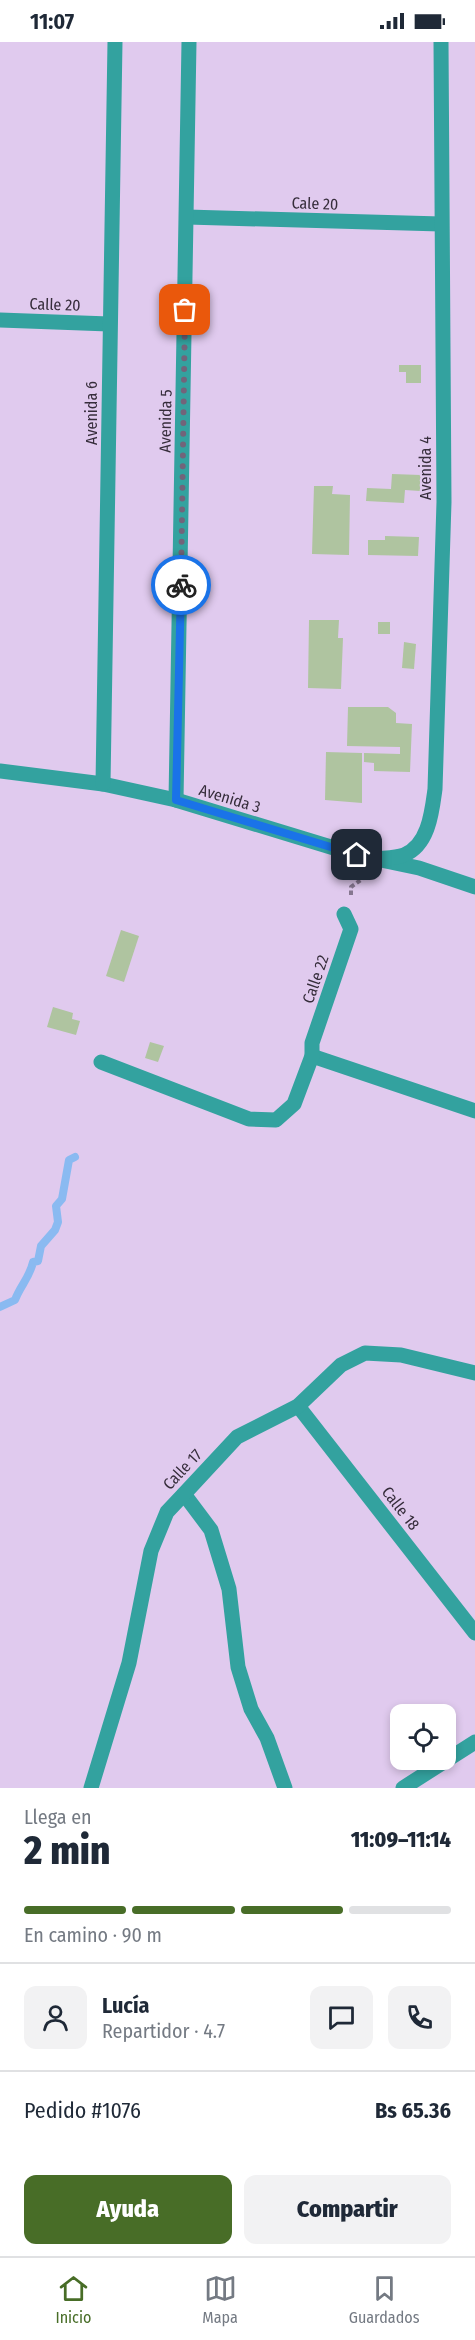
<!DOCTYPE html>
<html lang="es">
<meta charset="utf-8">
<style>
body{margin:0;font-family:"Fira Sans Condensed",sans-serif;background:#f2f2f3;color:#1f2937;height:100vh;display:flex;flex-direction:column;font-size:22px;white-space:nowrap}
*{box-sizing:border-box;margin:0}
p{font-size:20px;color:#747a83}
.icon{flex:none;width:33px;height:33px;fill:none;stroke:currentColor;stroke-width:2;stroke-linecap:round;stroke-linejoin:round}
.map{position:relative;height:1746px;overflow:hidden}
.drawer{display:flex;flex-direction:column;background:#fff;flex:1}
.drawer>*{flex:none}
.controls{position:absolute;left:390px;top:1662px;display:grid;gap:12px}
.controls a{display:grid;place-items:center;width:66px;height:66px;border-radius:12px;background:#fff;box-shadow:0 3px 9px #0003;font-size:30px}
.pin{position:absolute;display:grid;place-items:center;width:51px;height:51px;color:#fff;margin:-26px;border-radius:12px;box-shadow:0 3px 9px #0006}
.courier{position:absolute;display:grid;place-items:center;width:60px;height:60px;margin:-30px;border:4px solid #1a73e8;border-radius:50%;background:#fff;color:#222;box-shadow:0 2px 8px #0007}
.summary em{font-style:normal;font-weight:800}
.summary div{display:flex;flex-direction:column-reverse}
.summary{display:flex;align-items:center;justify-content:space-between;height:102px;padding:0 24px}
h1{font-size:39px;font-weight:800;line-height:45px}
.bar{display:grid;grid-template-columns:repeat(4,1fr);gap:9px 6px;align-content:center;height:72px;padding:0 24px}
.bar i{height:8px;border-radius:4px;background:#e0e1e3}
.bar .current{background:#486d27}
.bar p{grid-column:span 4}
.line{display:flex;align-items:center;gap:15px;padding:0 24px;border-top:2px solid #e0e1e3}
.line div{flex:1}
.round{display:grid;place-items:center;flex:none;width:63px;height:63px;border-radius:12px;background:#f2f2f3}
.primary-button{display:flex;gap:12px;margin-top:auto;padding:12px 24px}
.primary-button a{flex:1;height:69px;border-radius:12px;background:#486d27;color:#fff;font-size:24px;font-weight:800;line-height:69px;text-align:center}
.primary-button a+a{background:#f2f2f3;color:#1f2937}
.status{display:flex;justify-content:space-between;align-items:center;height:42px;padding:0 30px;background:#fff;direction:ltr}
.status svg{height:16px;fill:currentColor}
.menu{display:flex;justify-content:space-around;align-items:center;height:84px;border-top:2px solid #e0e1e3;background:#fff;font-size:16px;color:#747a83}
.menu a{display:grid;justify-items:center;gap:3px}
.menu .current{color:#486d27}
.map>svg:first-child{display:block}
</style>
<div class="status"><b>11:07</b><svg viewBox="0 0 49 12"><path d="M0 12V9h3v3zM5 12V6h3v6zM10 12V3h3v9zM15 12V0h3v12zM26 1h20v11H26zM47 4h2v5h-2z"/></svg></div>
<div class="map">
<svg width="475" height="1746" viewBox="0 0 475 1746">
<rect width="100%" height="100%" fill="#e0caee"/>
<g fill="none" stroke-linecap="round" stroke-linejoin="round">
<!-- stream -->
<path stroke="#8abaf1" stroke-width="8" d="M 0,1265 L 15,1258 C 20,1244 30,1235 33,1220 L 38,1219 L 41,1204 L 55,1188 L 58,1180 L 56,1164 L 62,1157 L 69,1118 L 75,1115"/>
</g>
<!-- building -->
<g fill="#afc4a0">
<polygon points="399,323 421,323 421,341 406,341 406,330 399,330"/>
<polygon points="392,432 421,433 420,449 405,448 404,461 366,459 367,446 391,447"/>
<polygon points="314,444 333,444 332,452 350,453 349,513 312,512"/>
<polygon points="385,494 419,495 418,514 368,513 368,498 385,498"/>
<polygon points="309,578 339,578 338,596 343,596 341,647 308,646"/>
<rect x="378" y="580" width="12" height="12"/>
<polygon points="404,600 416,602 414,627 402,626"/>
<polygon points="348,665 388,665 396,671 396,681 412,682 410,730 374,729 374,721 364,720 364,711 400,712 400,705 347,704"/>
<polygon points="326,710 362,711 362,761 325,758"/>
<polygon points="121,888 139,894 124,940 106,934"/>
<polygon points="53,965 73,971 72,977 80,979 76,993 47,985"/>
<polygon points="150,1000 164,1004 158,1020 145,1016"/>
</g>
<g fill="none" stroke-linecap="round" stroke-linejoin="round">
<!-- path -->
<polyline stroke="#867790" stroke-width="4" stroke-dasharray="4.5 3" stroke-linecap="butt" points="351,853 351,845 365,835"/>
<!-- street -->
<g stroke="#33a29f" stroke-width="15">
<polyline points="187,175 441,182"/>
<polyline points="0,278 109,282"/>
<polyline points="0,729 103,742 176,758 357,813 419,826 475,845"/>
<polyline points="103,742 115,0"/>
<polyline points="176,758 189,0"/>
<path d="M 376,817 C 384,816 396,816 404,813 C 429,803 432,769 435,747 L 444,460 L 441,0"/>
<polyline points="312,1014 475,1069"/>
<polyline points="101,1020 249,1077 276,1078 294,1062 312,1014 312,1001 351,887 344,872"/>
<polyline points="298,1364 475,1591"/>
<polyline points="184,1452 211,1488 229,1547 238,1625 251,1667 267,1696 285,1746"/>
<polyline points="91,1746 129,1621 151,1509 167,1470 184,1452 237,1395 298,1364 341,1323 365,1311 401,1313 475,1331"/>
<polyline points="403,1746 475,1700"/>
</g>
</g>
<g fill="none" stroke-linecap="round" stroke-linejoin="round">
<!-- done -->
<polyline stroke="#72647a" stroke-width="6" stroke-dasharray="0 10.8" points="181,543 185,268"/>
<!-- route -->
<polyline stroke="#1a73e8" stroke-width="8" points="181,543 176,758 357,813"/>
</g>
<g text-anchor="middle" stroke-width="4.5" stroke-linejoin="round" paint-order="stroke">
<!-- street labels -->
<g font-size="16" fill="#362d3b" stroke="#e0caee">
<text transform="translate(315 161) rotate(2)" y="6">Cale 20</text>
<text transform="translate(55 262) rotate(2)" y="6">Calle 20</text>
<text transform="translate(91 371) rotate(-90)" y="6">Avenida 6</text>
<text transform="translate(165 379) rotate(-89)" y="6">Avenida 5</text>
<text transform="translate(425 426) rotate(-90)" y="6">Avenida 4</text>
<text transform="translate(230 756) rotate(17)" y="6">Avenida 3</text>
<text transform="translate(315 937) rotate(-71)" y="6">Calle 22</text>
<text transform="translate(182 1427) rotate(-47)" y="6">Calle 17</text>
<text transform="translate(401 1466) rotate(52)" y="6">Calle 18</text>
</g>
</g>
</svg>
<div class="controls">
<a><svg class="icon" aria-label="locate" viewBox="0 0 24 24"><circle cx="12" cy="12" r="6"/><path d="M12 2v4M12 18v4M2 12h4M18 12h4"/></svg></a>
</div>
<div class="pin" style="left:185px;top:268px;background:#ea580c"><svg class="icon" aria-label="bag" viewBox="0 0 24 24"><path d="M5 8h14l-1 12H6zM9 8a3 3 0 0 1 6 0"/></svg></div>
<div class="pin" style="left:357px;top:813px;background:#1f2937"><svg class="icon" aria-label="home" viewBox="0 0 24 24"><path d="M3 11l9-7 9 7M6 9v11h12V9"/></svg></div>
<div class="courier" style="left:181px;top:543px"><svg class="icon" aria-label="bike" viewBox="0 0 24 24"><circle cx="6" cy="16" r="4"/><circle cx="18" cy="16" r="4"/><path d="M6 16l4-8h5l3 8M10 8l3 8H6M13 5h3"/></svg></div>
</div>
<section class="drawer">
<div class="summary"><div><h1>2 min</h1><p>Llega en</p></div><em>11:09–11:14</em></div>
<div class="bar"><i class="current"></i><i class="current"></i><i class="current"></i><i></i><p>En camino · 90 m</p></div>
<div class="line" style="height:108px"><a class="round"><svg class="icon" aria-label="person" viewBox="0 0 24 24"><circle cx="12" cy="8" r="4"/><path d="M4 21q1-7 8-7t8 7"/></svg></a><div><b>Lucía</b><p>Repartidor · 4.7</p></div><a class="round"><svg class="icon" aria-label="chat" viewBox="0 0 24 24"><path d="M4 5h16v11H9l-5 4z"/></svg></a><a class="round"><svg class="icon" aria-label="phone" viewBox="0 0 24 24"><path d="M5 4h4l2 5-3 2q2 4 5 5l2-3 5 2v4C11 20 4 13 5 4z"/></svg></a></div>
<div class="line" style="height:78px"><div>Pedido #1076</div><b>Bs 65.36</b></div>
<div class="primary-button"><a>Ayuda</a><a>Compartir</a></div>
</section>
<nav class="menu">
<a class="current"><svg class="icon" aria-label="home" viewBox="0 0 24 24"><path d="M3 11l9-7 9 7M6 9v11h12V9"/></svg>Inicio</a>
<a><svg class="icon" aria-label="map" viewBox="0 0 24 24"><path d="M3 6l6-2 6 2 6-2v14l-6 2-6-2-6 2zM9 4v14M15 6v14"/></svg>Mapa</a>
<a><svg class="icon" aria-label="saved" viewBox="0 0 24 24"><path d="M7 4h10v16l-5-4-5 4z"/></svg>Guardados</a>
</nav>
